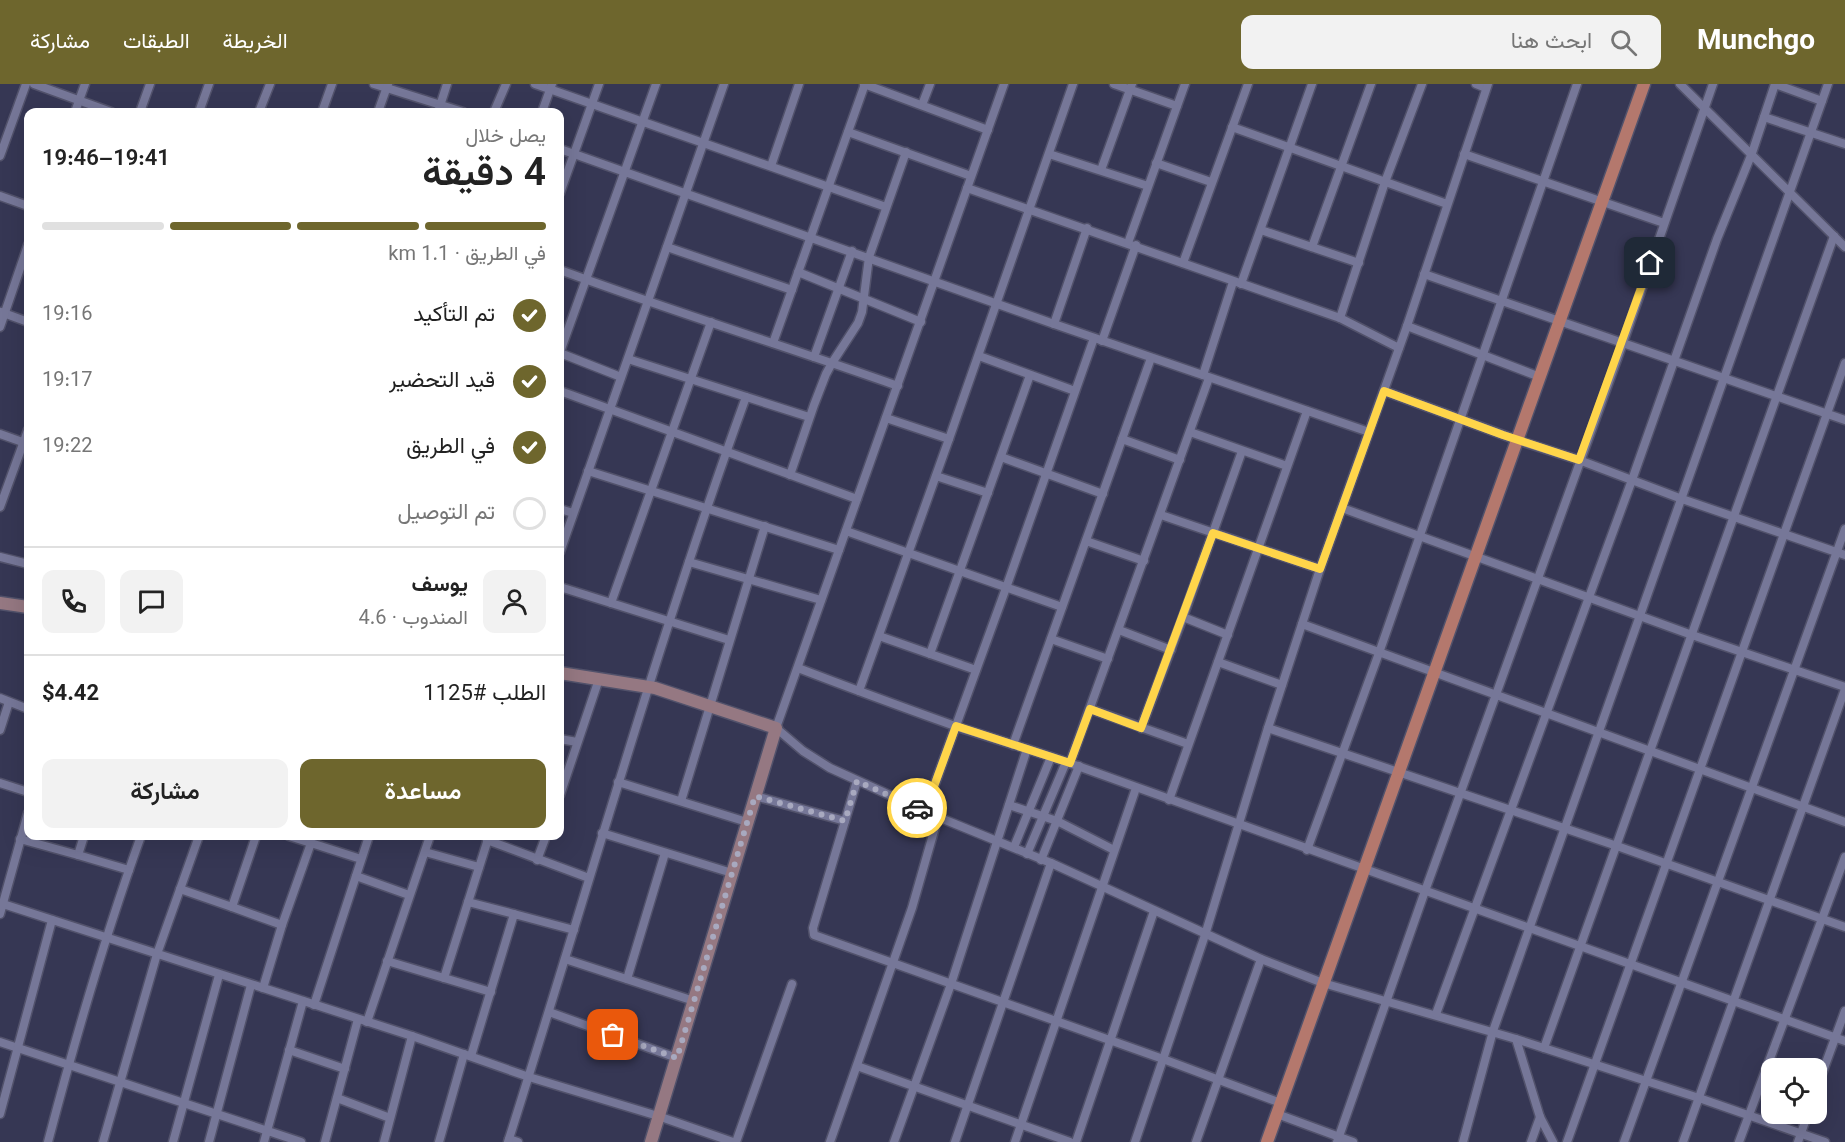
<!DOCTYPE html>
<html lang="ar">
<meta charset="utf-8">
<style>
body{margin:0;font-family:Georgia,Vazirmatn,serif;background:#f2f2f2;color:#222;direction:rtl;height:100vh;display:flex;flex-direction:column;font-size:22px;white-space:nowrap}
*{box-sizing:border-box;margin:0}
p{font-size:20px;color:#767676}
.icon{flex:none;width:33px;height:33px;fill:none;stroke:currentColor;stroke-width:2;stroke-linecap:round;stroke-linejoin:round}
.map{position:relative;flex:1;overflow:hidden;direction:ltr}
.panel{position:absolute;left:24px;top:24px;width:540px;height:732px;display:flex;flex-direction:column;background:#fff;border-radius:12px;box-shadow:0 6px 24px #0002;direction:rtl}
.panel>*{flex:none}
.fabs{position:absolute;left:1761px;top:974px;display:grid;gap:12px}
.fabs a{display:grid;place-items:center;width:66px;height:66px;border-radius:12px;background:#fff;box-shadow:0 6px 24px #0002;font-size:30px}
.pin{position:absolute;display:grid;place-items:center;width:51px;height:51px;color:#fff;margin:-26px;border-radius:12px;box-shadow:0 3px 9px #0006}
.courier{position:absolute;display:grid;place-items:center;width:60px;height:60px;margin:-30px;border:4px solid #ffd54a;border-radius:50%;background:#fff;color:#222;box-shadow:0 2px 8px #0007}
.headline em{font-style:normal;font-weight:600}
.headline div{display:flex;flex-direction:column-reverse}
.headline{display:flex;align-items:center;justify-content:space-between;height:102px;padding:0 18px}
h1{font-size:39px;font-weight:600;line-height:45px}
.bar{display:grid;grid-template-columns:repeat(4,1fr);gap:9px 6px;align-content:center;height:72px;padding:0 18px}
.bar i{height:8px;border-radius:4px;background:#e0e0e0}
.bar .active{background:#6e662d}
.bar p{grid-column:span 4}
.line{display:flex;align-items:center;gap:15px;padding:0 18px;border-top:2px solid #e0e0e0}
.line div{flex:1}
.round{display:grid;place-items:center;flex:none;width:63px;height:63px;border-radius:12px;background:#f2f2f2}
ol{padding:0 18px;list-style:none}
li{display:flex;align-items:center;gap:18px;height:66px}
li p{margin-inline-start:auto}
li .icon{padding:6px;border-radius:50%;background:#6e662d;color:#fff;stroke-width:4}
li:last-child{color:#767676}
li i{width:33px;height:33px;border:3px solid #e0e0e0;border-radius:50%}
.button{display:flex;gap:12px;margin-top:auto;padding:12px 18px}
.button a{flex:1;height:69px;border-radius:12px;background:#6e662d;color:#fff;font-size:24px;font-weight:600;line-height:69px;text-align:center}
.button a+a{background:#f2f2f2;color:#222}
header{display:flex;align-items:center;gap:36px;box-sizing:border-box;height:84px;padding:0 30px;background:#6e662d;color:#fff}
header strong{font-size:28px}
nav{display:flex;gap:33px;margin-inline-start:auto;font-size:21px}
.search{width:420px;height:54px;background:#f2f2f2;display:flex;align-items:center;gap:15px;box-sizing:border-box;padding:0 21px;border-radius:12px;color:#767676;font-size:22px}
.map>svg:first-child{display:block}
</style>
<header>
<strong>Munchgo</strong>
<div class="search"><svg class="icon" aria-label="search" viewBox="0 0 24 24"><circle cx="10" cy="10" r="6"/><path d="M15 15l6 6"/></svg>ابحث هنا</div>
<nav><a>الخريطة</a><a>الطبقات</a><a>مشاركة</a></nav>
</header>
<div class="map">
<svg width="1845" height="1058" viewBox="0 0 1845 1058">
<rect width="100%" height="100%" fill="#363754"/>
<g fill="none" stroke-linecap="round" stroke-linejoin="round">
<defs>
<g id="street">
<polyline points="34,0 111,28"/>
<polyline points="374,0 463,28"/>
<polyline points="535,0 886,123"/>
<polyline points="864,0 988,46"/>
<polyline points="1004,0 776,644 803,667 830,684 938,733 1051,779 1261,875 1323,899 1516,955 1540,1033 1553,1058"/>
<polyline points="1114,0 1177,22"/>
<polyline points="1476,0 1486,4"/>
<polyline points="1680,0 1845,163"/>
<polyline points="1775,0 1822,17"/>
<polyline points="922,21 930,0"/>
<polyline points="75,28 85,0"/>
<polyline points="140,28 150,0"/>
<polyline points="199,28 209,0"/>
<polyline points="259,28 270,0"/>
<polyline points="322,28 332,0"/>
<polyline points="378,28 388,0"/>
<polyline points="438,28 447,0"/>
<polyline points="494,28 506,0"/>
<polyline points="542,28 552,0"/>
<polyline points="1764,33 1845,60"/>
<polyline points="1232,43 1447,120"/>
<polyline points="848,48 971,92"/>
<polyline points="560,65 1054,240 1369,348"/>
<polyline points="1049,70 1148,102"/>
<polyline points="1464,70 1664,139"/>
<polyline points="0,72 26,0"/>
<polyline points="1156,79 1211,98"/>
<polyline points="771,82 799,0"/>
<polyline points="1101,86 1132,0"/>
<polyline points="967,104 1340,234 1399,264"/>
<polyline points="560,109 599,0"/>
<polyline points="0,112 28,122"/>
<polyline points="1261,146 1359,179"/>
<polyline points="1128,159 1185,0"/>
<polyline points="667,163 792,206"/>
<polyline points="1312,163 1371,0"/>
<polyline points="1183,179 1248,0"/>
<path d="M 560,186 C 671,227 785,262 898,302"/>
<polyline points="798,188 921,238"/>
<polyline points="1424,190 1845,336"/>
<polyline points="1241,200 1312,0"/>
<polyline points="1,228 28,238"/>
<polyline points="1340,234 1385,98 1422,0"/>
<polyline points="1054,240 1087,144"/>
<polyline points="1407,242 1540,293"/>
<polyline points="0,243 28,161"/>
<polyline points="1102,257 1136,161"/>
<polyline points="773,259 865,0"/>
<polyline points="560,268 656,0"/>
<polyline points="560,269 621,293"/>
<polyline points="979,272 1075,307"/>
<polyline points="814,273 852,167"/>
<polyline points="628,275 809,333"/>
<polyline points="1203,291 1233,198"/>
<polyline points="560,307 857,415"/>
<polyline points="1384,307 1517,356 1579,376 1682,415 1845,471"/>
<polyline points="886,334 949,355"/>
<polyline points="1190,348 1287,382"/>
<polyline points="0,350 28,360"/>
<polyline points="1122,355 1180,376"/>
<polyline points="1001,373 1103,410"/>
<polyline points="588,387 839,466"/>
<polyline points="790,391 814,321 826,290 832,279 858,239 862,228 869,173 906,68"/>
<polyline points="936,392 988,409"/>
<polyline points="0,423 28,346"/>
<polyline points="1342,424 1692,551 1845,603"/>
<polyline points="560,425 573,429"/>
<polyline points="1161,431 1320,485"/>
<polyline points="846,447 1062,523"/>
<polyline points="1086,457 1144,477"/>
<polyline points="560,468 724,0"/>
<polyline points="0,473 28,480"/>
<polyline points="689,478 821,516"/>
<polyline points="560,503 729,556"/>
<polyline points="611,519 711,238"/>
<polyline points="1183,533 1228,551"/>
<polyline points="1302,540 1845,738"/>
<polyline points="1119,546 1171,566"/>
<polyline points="879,552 976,586"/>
<polyline points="1051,555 1108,575"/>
<polyline points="930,570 1030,291"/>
<polyline points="1218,578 1282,601"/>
<path d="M 798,584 C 850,604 902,623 955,642 C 994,655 1033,666 1072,680 C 1329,773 1587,864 1845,957"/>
<polyline points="859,607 949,355 1073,0"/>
<polyline points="0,614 28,625"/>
<polyline points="1090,625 1188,660"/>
<polyline points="1141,644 1183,533 1242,367"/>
<polyline points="1268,644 1617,762 1845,843"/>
<polyline points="0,646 9,618"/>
<polyline points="560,655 577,658"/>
<polyline points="1013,661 1151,274"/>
<polyline points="1070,679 1209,294"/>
<polyline points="857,697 813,844 814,851 1163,975 1281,1019"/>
<polyline points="618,698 747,738"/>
<polyline points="0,699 28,708"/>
<polyline points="560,711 599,595"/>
<polyline points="755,712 845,737"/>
<polyline points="1169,716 1307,327"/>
<polyline points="681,717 765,442"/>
<polyline points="1009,721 1057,737 1114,766"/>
<polyline points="925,727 1006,504 1094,254"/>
<polyline points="602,749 732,789"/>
<polyline points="256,752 232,823 282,841 263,904"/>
<polyline points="289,752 361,775"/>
<polyline points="20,755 78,771 84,752"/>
<polyline points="487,756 589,794"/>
<polyline points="1014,763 1051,673"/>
<polyline points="1307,766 1379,569 1577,0"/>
<polyline points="425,768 479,783"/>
<polyline points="1027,770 1066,678"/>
<polyline points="78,771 129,786"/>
<polyline points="537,776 546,752"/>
<polyline points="1041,776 1079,682"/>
<polyline points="356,792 409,811"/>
<polyline points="180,805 232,823"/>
<polyline points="468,818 514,830"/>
<polyline points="0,819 412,952 529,993 658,1032 733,1058"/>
<polyline points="0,830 28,729"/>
<polyline points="282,841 311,759"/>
<polyline points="565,875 694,917"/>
<polyline points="387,877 491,908"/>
<polyline points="444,894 489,752"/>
<polyline points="627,895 665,769"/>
<polyline points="314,921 369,752"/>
<polyline points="549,928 677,974"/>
<polyline points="1436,930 1632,396 1717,155 1752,69 1775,0"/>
<polyline points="367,938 430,752"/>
<polyline points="1516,955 1699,1014 1825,1058"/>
<polyline points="0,958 301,1058"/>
<polyline points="1544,964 1834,152"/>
<polyline points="289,966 345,985"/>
<polyline points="471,972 514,830 574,846"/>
<polyline points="857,982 1070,1058"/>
<polyline points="1816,1006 1845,927"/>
<polyline points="337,1014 390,1034"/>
<polyline points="0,1030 52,836"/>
<polyline points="1277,1030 1353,1058"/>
<polyline points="509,1055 518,1058"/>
<path d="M 48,1058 C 75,955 105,852 141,752"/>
<polyline points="103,1058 157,870 199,752"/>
<polyline points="173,1058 219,891"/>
<polyline points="209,1058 251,901"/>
<polyline points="264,1058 303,917"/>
<polyline points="325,1058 358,935"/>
<polyline points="384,1058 412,952"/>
<polyline points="439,1058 464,970"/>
<path d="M 508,1058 C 587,809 657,558 746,313"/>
<polyline points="736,1058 792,900"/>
<polyline points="830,1058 912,824 938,733"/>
<polyline points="894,1058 951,900 1027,665"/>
<polyline points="955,1058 1051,779"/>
<polyline points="1015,1058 1136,704"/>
<polyline points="1076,1058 1154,827"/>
<polyline points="1135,1058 1205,851 1268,644 1320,485 1407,242 1488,0"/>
<polyline points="1196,1058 1261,875"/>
<polyline points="1337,1058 1425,807 1623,259 1713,0"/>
<polyline points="1463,1058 1493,947 1828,0"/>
<polyline points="1531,1058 1540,1033"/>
<polyline points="1567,1058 1845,279"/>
<polyline points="1624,1058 1845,445"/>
<polyline points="1683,1058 1845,605"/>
<polyline points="1739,1058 1845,773"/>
<polyline points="1798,1058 1808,1029"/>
</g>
<g id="secondary">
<polyline points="0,519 28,523"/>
<polyline points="560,589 655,604 776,644 651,1058"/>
</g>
<polyline id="primary" points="1267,1058 1644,0"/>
</defs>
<!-- street casing -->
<use href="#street" stroke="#52526b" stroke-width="11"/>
<!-- secondary casing -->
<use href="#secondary" stroke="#52526b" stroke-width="15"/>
<!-- primary casing -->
<use href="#primary" stroke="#52526b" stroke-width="15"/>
<!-- street -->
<use href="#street" stroke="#767798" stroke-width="8"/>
<!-- secondary -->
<use href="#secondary" stroke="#957882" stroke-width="12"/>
<!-- primary -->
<use href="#primary" stroke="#b4786d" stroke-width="12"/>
</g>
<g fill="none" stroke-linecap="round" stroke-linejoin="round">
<!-- done -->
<polyline stroke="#a8a9bf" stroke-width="6" stroke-dasharray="0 10.8" points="613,951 677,974 755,712 845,737 857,697 917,724"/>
<!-- route -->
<polyline stroke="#ffd54a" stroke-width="8" points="917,724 925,727 956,642 1070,679 1090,625 1141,644 1213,449 1320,485 1384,307 1503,351 1579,376 1650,179"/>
</g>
</svg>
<div class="fabs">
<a><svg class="icon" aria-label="locate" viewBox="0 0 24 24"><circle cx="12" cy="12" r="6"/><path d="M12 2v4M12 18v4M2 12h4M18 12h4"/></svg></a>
</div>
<div class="pin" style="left:613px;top:951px;background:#ea580c"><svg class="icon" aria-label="bag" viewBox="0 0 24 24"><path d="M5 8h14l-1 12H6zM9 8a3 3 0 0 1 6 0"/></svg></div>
<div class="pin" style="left:1650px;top:179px;background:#1f2937"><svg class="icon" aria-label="home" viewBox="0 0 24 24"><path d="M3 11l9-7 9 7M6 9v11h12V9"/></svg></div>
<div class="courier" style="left:917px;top:724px"><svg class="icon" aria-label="car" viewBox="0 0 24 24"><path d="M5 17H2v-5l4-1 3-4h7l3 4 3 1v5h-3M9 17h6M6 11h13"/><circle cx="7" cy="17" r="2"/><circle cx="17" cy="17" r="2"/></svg></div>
<section class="panel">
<div class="headline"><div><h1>4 دقيقة</h1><p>يصل خلال</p></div><em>19:41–19:46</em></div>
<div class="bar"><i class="active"></i><i class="active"></i><i class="active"></i><i></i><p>في الطريق · 1.1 km</p></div>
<ol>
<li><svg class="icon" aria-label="check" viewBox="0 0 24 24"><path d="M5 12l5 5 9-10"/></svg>تم التأكيد<p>19:16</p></li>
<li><svg class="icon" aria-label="check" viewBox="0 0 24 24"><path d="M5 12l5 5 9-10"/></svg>قيد التحضير<p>19:17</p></li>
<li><svg class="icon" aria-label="check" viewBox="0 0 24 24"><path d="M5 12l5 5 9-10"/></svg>في الطريق<p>19:22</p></li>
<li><i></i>تم التوصيل</li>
</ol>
<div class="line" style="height:108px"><a class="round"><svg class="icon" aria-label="person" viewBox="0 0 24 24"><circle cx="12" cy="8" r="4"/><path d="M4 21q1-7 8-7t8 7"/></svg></a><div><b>يوسف</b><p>المندوب · 4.6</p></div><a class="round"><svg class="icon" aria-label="chat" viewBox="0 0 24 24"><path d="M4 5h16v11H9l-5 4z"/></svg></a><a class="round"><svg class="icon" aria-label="phone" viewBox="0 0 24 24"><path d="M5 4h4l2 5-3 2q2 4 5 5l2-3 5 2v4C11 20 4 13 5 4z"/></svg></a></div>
<div class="line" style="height:78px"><div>الطلب #1125</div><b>$4.42</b></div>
<div class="button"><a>مساعدة</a><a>مشاركة</a></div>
</section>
</div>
